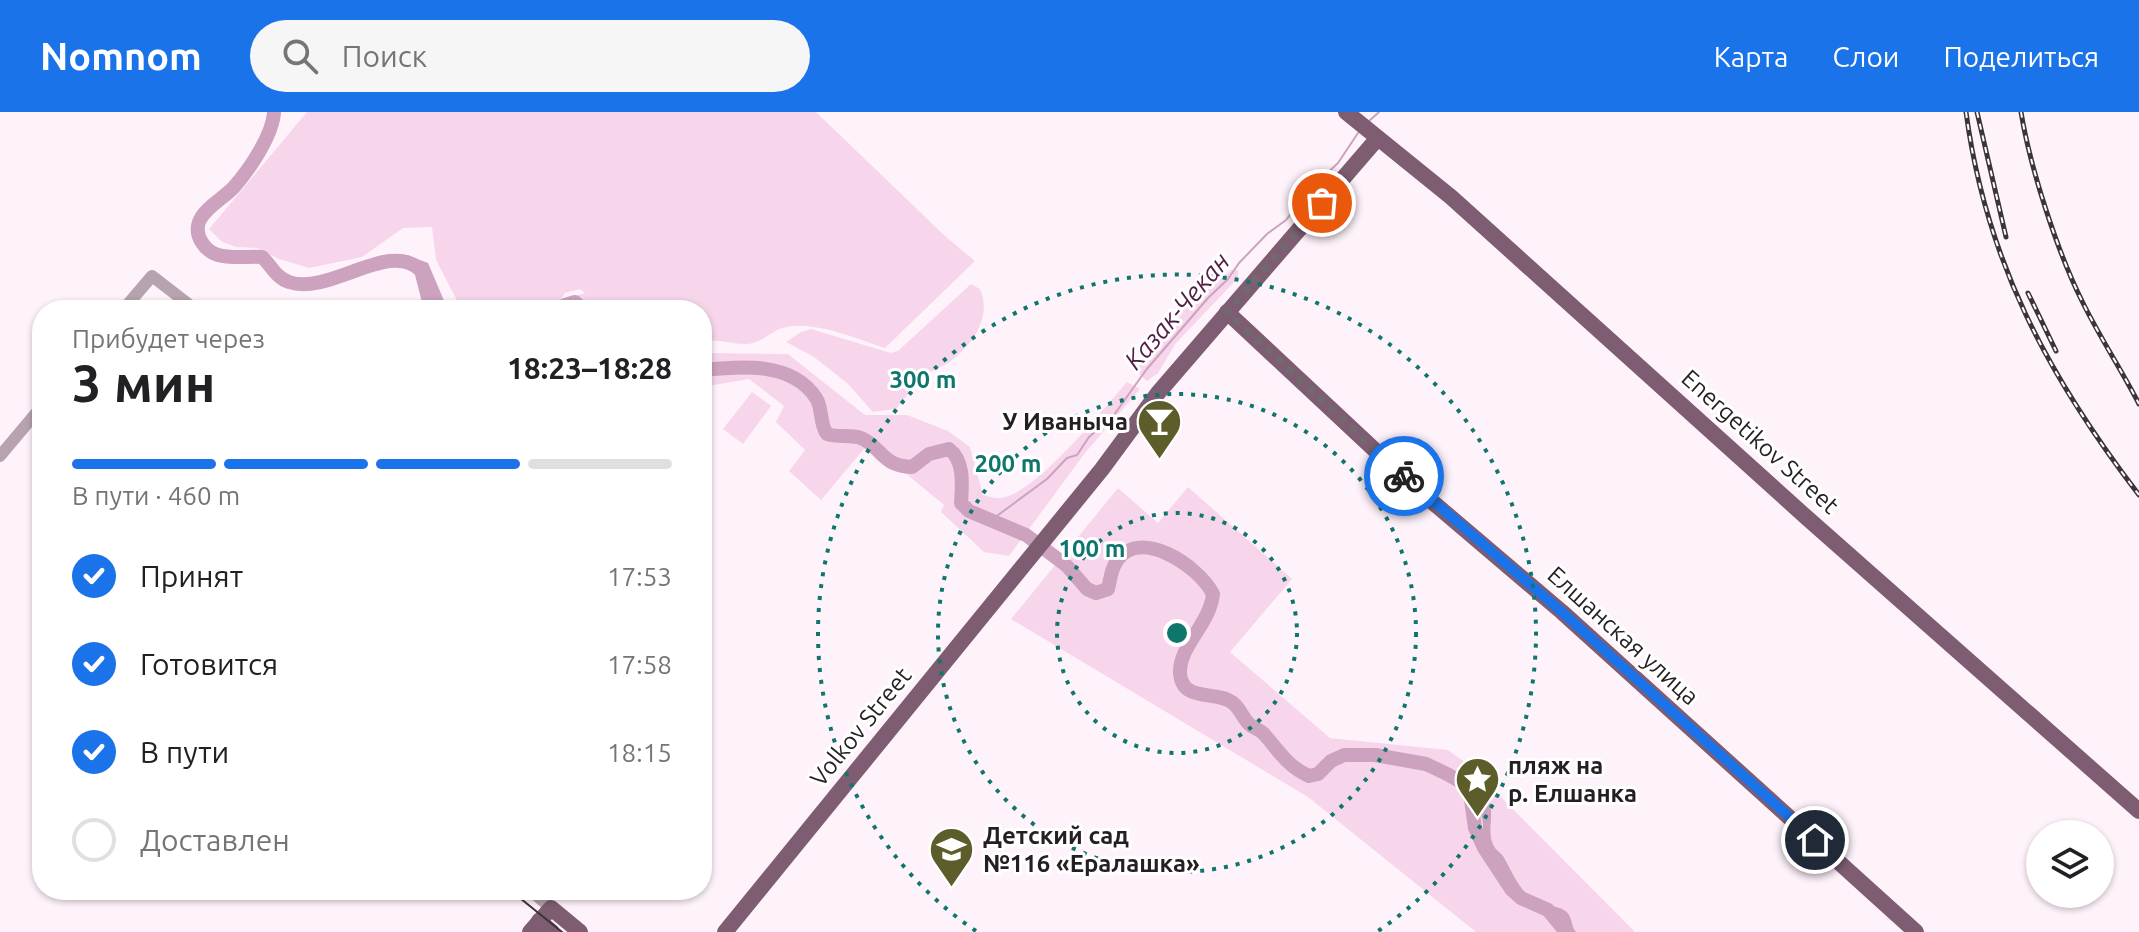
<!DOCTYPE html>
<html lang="ru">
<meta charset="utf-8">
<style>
body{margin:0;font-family:Ubuntu,sans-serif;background:#f6f6f6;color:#202124;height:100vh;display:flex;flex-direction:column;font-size:30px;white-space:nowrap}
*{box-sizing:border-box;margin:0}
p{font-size:26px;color:#757577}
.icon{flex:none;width:44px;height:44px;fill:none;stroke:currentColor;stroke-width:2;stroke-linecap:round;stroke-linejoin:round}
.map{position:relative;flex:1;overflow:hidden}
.details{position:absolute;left:32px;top:188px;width:680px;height:600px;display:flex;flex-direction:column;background:#fff;border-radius:32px;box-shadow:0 2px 6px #0004}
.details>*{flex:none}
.fabs{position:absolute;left:2026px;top:708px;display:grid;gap:16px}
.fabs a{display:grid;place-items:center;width:88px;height:88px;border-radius:50%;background:#fff;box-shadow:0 2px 6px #0004;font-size:40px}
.pin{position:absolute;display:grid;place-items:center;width:68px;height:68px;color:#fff;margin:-34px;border:4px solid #fff;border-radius:50%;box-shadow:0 2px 8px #0007}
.courier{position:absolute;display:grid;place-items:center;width:80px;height:80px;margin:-40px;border:6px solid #1a73e8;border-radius:50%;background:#fff;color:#222;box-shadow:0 2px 10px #0007}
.headline em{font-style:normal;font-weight:600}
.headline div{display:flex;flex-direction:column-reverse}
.headline{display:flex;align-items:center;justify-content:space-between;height:136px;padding:0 40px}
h1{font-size:52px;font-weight:600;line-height:60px}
.bar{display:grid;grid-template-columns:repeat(4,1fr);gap:12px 8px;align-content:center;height:96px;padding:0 40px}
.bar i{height:10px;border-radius:6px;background:#e0e0e0}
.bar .on{background:#1a73e8}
.bar p{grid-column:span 4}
ol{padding:0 40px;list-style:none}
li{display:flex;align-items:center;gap:24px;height:88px}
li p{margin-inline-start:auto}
li .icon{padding:8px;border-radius:50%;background:#1a73e8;color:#fff;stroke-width:4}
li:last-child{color:#757577}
li i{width:44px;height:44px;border:4px solid #e0e0e0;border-radius:50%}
header{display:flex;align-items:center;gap:48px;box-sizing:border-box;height:112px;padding:0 40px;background:#1a73e8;color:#fff}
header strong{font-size:38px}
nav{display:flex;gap:44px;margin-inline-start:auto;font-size:28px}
.search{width:560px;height:72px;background:#f6f6f6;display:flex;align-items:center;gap:20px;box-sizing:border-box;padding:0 28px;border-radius:44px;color:#757577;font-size:30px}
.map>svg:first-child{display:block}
</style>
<header>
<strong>Nomnom</strong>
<div class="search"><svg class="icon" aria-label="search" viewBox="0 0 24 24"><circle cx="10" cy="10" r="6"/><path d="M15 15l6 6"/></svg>Поиск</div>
<nav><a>Карта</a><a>Слои</a><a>Поделиться</a></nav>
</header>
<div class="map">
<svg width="2139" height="820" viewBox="0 0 2139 820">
<rect width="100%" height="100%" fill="#fff3fb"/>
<!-- green -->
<g fill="#f7d6ec">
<path d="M 307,0 L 816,0 L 945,124 L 975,149 L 885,236 C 856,227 817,209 786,215 C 771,218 764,231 746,232 C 731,232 718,227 702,229 L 702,198 L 562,198 L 568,186 L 585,181 L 580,177 L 565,181 L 554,198 L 462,198 L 436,148 L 432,115 L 403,116 L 362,145 L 309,156 L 279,147 L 257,136 L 236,135 L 222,130 L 209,117 Z"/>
<path d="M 1231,158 L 1238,158 L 1238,166 L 1176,231 L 1158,261 L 1147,269 L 1133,256 C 1138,240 1148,241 1159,233 C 1164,229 1169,222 1174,217 L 1168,214 L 1184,194 L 1194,193 L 1198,185 Z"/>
<path d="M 971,172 L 980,177 C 992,204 974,231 952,248 C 944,255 933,257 925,264 C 914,273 905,286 896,297 L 873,300 L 847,271 L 814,245 L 786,230 L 801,220 L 811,217 L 891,241 L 898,239 Z"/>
<path d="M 702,241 L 788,242 L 865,303 L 907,303 L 948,319 L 970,335 L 983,383 C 988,384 996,387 1001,386 C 1037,381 1102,298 1127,270 L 1140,277 L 1085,341 L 1009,444 L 984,440 L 941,400 L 944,393 L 869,331 L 821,388 L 789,359 L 805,338 L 776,310 L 784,294 L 749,267 L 702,275 Z"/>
<polygon points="752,280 771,294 743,332 723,317"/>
<polygon points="1188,375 1292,467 1230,540 1330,626 1448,638 1470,654 1635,820 1476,820 1308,685 1011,507 1118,376 1158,411"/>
</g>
<!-- water -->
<g fill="#cca2be">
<polygon points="412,145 428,151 448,198 424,198 414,159 407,149"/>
<path d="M 1456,659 C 1472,664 1491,681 1491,699 C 1492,711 1487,724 1495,736 C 1497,739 1501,741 1503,744 C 1513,761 1519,779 1536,790 C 1545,796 1563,792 1569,803 C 1573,810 1571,814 1576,820 L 1563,820 C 1559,804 1543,802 1530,793 C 1514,781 1505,765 1490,752 L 1492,742 C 1478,731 1483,727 1483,713 C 1483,703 1474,690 1472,680 L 1458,675 L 1449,666 L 1451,661 Z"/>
</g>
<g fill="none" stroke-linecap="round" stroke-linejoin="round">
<!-- stream -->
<g stroke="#cca2be" stroke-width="2">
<polyline points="1368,10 1379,0"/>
<polyline points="990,409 1047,367 1067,346 1077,343 1089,325 1114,303 1146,258 1208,186 1228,167 1239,151 1267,122 1286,108 1312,75 1338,51 1358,21"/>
</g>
<!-- river -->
<g stroke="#cca2be" stroke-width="14">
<path d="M 274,0 C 273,23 249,58 234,75 C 224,86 204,96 199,110 C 194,124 205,139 218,143 C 232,147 248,144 262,145 C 271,153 276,166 289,170 C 329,184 390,127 420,158"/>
<polyline points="563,198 565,193 575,190 584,198"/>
<path d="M 702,258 C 739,254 792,249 816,286 C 823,296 819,311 827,322 C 838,326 850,322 861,326 C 882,335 881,354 912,355 L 929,342 L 949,337 C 965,349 962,374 961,391 L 969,399 L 1026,423 L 1067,454 L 1087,477 L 1096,481 L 1108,477 C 1110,469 1111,459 1115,452 C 1137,412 1199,454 1213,482 C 1210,512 1179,534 1180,561 C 1182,592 1219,577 1234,592 C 1240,597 1243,606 1249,612 C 1253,616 1259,617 1264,622 C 1278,638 1288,655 1309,664 L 1318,662 L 1331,649 L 1344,643 L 1375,643 L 1426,652 L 1447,662 L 1461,670 L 1470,681 L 1475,716 L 1484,736 L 1511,777 L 1521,786 L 1548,798 L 1566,820"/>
</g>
<!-- minor -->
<g stroke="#b6a3af" stroke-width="12">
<polyline points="123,198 152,164 196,198"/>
<polyline points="0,344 42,294"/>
<polyline points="530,778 551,796"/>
</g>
<!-- major -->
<g stroke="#7e5d73" stroke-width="16">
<polyline points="1346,0 1451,85 1806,405 2139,699"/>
<polyline points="1227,200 1409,370 1562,500 1916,820"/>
<polyline points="539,809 552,820"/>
<polyline points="530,820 551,796 580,820"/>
<polyline points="725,820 1102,357 1158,281 1377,27"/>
</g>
<!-- tram -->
<polyline stroke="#3a3538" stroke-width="2" points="510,778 562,820"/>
<defs>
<g id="rail">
<path d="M 1966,0 C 1986,150 2049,265 2139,383"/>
<polyline points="1977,0 2006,125"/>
<path d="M 2021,0 C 2030,55 2057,139 2082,189 C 2099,224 2121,257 2139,292"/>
<polyline points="2028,181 2056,239"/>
</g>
</defs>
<!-- rail casing -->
<use href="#rail" stroke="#3a3538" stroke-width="5"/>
<!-- rail -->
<use href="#rail" stroke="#fff" stroke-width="2" stroke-dasharray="6" stroke-linecap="butt"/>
</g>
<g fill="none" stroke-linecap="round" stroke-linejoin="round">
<!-- done -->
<polyline stroke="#71696e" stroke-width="8" stroke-dasharray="0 14.4" points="1322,91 1227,200 1404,364"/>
<!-- route -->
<polyline stroke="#1a73e8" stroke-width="10" points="1404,364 1562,500 1815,728"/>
</g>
<!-- distance rings -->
<g fill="none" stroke="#0f766e" stroke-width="4" stroke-dasharray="4 8">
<circle cx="1177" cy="521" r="120"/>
<circle cx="1177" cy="521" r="239"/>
<path d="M976 819A359 359 0 1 1 1378 819"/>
</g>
<!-- icons -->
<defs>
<symbol id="bar-pin" viewBox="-11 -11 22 30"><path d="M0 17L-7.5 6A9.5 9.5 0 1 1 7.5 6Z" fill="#5c5d2a" stroke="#fff"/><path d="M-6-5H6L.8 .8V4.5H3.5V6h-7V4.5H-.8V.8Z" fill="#fff"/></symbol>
<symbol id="sight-pin" viewBox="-11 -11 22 30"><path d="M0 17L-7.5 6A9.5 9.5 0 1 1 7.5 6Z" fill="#5c5d2a" stroke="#fff"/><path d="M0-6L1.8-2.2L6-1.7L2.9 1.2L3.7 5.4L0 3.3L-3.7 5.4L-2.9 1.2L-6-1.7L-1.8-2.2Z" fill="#fff"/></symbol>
<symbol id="school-pin" viewBox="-11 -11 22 30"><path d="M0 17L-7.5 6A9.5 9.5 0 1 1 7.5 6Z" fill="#5c5d2a" stroke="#fff"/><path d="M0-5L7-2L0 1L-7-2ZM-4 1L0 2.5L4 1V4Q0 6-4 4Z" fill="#fff"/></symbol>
</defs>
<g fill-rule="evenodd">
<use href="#bar-pin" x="1134" y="284" width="51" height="69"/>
<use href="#sight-pin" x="1452" y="642" width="51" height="69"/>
<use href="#school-pin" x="926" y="712" width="51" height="69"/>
</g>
<g text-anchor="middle" stroke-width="6" stroke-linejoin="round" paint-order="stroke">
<!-- poi labels -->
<g font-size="24" font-weight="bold" fill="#241f22" stroke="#fff" text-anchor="start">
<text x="1128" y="318" text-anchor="end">У Иваныча</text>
<text x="1508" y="662">пляж на<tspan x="1508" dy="28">р. Елшанка</tspan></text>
<text x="983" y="732">Детский сад<tspan x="983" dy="28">№116 «Ералашка»</tspan></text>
</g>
<!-- street labels -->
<g font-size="24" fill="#241f22" stroke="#fff">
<text transform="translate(1760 330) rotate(42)" y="8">Energetikov Street</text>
<text transform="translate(1623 524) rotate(42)" y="8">Елшанская улица</text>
<text transform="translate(861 615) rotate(-51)" y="8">Volkov Street</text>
</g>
<!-- water labels -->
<g font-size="26" font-style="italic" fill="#521e45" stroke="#fff">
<text transform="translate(1177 199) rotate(-49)" y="9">Казак-Чекан</text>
</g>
</g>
<circle cx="1177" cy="521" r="12" fill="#0f766e" stroke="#fff" stroke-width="4"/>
<g font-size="24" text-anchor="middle" font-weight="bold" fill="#0f766e" stroke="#fff" stroke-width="6" stroke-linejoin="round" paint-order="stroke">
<text x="923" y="276">300 m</text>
<text x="1008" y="360">200 m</text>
<text x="1092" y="445">100 m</text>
</g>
</svg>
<div class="fabs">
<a><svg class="icon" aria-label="layers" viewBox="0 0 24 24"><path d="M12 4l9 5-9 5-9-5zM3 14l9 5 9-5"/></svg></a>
</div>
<div class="pin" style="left:1322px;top:91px;background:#ea580c"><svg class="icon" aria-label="bag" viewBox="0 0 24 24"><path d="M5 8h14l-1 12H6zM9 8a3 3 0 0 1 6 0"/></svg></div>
<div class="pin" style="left:1815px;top:728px;background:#1f2937"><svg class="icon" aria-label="home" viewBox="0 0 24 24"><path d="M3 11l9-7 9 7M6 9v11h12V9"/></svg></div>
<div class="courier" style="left:1404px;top:364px"><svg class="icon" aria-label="bike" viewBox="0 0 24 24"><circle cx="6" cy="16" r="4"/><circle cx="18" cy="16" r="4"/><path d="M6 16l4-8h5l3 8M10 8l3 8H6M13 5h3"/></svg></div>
<section class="details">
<div class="headline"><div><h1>3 мин</h1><p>Прибудет через</p></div><em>18:23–18:28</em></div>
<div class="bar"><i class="on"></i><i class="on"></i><i class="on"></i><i></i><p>В пути · 460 m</p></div>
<ol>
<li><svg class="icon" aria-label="check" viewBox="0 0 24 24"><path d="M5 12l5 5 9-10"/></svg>Принят<p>17:53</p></li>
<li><svg class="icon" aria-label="check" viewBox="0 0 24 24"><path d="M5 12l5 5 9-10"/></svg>Готовится<p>17:58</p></li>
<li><svg class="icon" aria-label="check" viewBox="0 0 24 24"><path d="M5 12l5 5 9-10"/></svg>В пути<p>18:15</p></li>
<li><i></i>Доставлен</li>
</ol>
</section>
</div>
